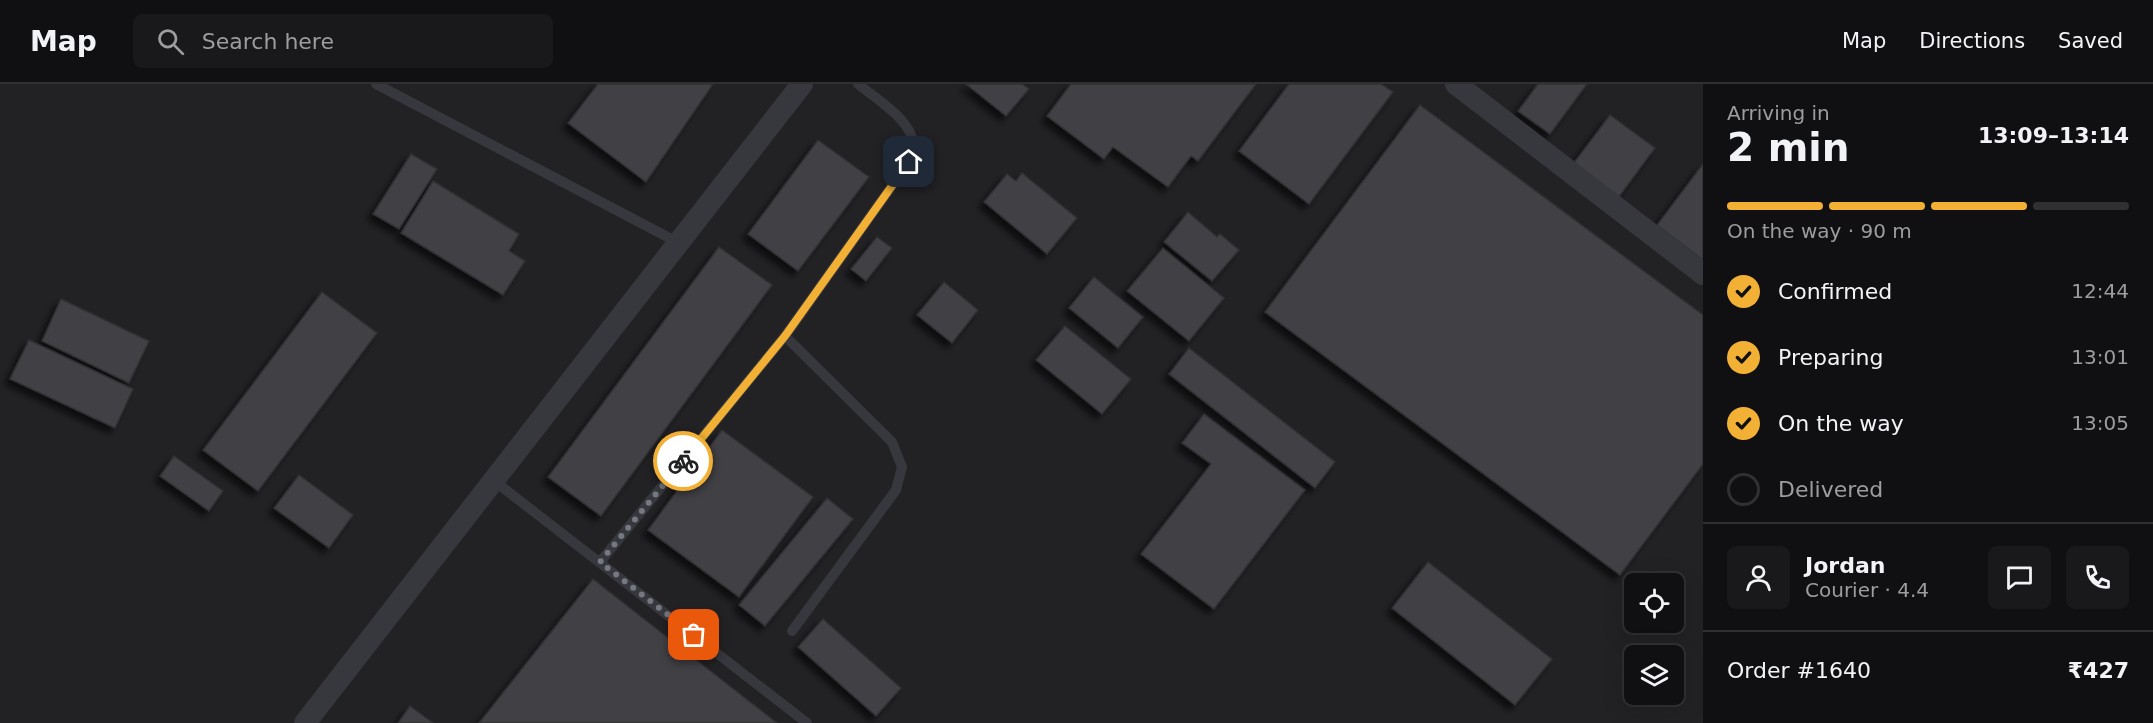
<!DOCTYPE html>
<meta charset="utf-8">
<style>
body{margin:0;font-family:"DejaVu Sans",sans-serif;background:#19191b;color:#f1f3f6;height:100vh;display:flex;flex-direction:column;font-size:22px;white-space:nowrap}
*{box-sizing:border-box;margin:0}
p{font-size:20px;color:#9c9d9f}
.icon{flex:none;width:33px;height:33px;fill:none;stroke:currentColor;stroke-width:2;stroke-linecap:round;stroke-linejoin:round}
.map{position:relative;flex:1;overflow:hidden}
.side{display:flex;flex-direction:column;background:#101012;width:450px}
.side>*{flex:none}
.buttons{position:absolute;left:1624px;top:489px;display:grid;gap:12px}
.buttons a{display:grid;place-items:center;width:60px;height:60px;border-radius:9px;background:#101012;box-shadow:0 6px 24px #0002,0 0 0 2px #303032;font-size:30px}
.pin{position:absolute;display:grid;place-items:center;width:51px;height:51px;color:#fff;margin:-26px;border-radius:12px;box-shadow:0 3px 9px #0006}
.courier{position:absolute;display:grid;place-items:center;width:60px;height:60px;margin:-30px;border:4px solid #f2b134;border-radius:50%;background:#fff;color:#222;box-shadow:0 2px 8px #0007}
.summary em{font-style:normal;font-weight:800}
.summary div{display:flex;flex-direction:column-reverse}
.summary{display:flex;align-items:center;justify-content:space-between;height:102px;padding:0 24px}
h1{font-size:39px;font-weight:800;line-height:45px}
.bar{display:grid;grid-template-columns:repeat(4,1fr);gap:9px 6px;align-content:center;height:72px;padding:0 24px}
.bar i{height:8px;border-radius:4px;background:#303032}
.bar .current{background:#f2b134}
.bar p{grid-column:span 4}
.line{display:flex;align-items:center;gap:15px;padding:0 24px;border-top:2px solid #303032}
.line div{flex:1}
.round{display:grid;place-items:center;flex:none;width:63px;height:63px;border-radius:9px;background:#19191b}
ol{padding:0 24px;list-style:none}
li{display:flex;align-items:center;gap:18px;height:66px}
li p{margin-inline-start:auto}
li .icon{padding:6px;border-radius:50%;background:#f2b134;color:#111;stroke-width:4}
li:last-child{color:#9c9d9f}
li i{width:33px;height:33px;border:3px solid #303032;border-radius:50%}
header{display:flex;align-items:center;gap:36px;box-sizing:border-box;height:84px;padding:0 30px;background:#101012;border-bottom:2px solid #303032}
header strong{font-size:28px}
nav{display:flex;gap:33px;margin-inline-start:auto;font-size:21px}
.search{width:420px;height:54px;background:#19191b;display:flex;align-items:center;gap:15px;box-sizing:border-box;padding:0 21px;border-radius:9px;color:#9c9d9f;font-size:22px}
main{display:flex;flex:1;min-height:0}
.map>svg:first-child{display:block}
</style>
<header>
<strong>Map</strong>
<div class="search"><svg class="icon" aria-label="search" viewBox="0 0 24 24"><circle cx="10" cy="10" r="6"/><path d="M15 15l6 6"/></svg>Search here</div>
<nav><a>Map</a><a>Directions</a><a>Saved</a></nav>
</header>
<main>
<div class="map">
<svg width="1703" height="639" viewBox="0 0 1703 639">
<defs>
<filter id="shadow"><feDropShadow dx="-5.5" dy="5.5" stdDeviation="3" flood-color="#0009"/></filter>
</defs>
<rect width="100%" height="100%" fill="#161618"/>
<!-- built -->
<path fill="#222225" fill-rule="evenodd" d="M 0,0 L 1703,0 L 1703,639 L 0,639 ZM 1635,500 L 1674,500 L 1674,538 L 1635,538 ZM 1635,572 L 1674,572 L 1674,610 L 1635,610 Z"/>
<!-- building -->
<g fill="#404145" stroke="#303034" stroke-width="1.5" filter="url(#shadow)">
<polygon points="598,0 713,0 646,98 568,39"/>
<polygon points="966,0 1022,0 1029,5 1006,32"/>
<polygon points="1071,0 1256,0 1198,77 1191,72 1168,103 1113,63 1104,75 1047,32"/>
<polygon points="1289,0 1381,0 1393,8 1309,120 1239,67"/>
<polygon points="1538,0 1587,0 1550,50 1518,27"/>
<polygon points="1420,21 1703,231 1703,380 1620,491 1265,228"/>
<polygon points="1610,31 1655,64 1618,114 1573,80"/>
<polygon points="818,56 869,93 798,187 748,150"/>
<polygon points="411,70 437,85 399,145 373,130"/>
<polygon points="1703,80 1703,176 1657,141"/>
<polygon points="1022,89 1077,134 1047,170 984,118 1007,90 1016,97"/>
<polygon points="433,97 519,150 509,167 525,177 503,211 401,149"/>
<polygon points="1188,128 1217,153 1220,150 1239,166 1212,197 1164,158"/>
<polygon points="877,153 892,164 866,197 851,185"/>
<polygon points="719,163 772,201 601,432 548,393"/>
<polygon points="1163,164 1224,214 1189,257 1127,207"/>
<polygon points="1094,193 1143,233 1118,264 1069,224"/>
<polygon points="944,198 978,226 952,259 917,231"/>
<polygon points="322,208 377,249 258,407 203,366"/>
<polygon points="61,215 149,257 129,299 42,257"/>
<polygon points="1065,242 1131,295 1102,330 1036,276"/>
<polygon points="29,256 133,305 115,344 10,295"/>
<polygon points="1189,264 1335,378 1315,404 1169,290"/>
<polygon points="1204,330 1305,406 1214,525 1141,470 1211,380 1182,359"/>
<polygon points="722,346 813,413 739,513 648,446"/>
<polygon points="174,372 223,407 209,427 160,392"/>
<polygon points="299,391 353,431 329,464 274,424"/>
<polygon points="827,414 853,435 765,542 739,521"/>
<polygon points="1428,478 1552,575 1515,621 1392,524"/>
<polygon points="593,495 777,639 479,639"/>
<polygon points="823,535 901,604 876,632 798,563"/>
<polygon points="410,622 433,639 398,639"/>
</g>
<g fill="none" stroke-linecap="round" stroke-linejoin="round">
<!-- service -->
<g stroke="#37383d" stroke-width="10">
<polyline points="376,0 679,159"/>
<polyline points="785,252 892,358 902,383 896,406 792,547"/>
<polyline points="493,396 807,639"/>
<path d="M 600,478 L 785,252 L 909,78 C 910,74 913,68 913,64 C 916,38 876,15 858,0"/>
</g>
<!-- minor -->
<g stroke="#37383d" stroke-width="22">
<polyline points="1456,0 1703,190"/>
<polyline points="305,639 802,0"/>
</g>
</g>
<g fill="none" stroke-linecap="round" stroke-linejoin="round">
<!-- done -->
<polyline stroke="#757880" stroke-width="6" stroke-dasharray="0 10.8" points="683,377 600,478 694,551"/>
<!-- route -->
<polyline stroke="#f2b134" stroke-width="8" points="683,377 785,252 909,78"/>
</g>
</svg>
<div class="buttons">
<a><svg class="icon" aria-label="locate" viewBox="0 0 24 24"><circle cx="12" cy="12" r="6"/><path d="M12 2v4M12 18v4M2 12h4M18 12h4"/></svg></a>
<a><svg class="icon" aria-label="layers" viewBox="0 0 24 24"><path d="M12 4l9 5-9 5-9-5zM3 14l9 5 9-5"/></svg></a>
</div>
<div class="pin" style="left:694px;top:551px;background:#ea580c"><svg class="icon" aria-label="bag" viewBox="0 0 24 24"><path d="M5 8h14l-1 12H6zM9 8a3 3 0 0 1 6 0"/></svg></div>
<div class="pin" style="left:909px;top:78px;background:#1f2937"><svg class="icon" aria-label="home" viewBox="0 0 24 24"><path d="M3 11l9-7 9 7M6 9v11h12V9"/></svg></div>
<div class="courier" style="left:683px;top:377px"><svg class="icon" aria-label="bike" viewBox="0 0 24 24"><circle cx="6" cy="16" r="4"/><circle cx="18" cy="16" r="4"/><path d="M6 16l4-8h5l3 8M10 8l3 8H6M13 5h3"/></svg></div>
</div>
<section class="side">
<div class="summary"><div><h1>2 min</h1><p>Arriving in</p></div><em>13:09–13:14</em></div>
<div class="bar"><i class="current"></i><i class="current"></i><i class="current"></i><i></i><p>On the way · 90 m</p></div>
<ol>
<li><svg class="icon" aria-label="check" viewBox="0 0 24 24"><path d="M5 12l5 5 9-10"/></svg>Confirmed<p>12:44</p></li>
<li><svg class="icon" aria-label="check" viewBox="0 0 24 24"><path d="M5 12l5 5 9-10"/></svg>Preparing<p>13:01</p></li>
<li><svg class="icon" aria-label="check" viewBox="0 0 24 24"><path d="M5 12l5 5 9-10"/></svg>On the way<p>13:05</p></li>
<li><i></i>Delivered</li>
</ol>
<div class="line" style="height:108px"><a class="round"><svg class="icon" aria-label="person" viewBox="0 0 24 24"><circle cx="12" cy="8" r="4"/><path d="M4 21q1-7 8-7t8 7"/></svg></a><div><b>Jordan</b><p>Courier · 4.4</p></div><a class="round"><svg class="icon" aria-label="chat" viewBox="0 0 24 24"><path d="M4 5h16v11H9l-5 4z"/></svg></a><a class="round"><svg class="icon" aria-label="phone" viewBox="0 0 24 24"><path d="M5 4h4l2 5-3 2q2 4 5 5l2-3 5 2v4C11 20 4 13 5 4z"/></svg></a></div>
<div class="line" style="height:78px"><div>Order #1640</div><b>₹427</b></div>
</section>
</main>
